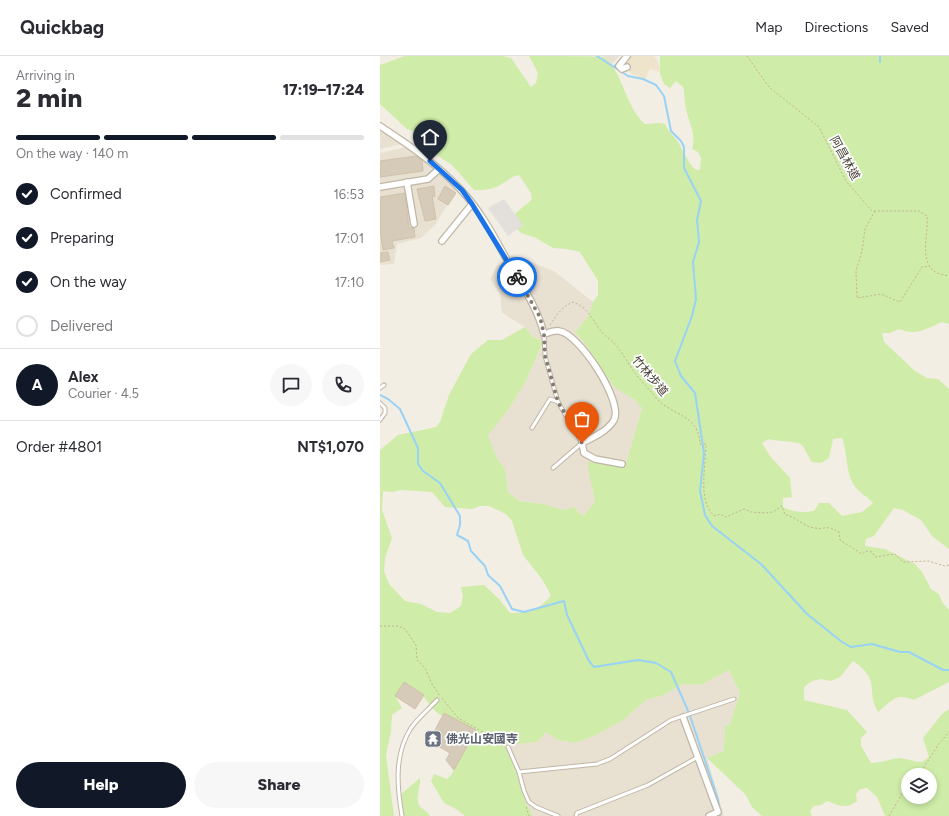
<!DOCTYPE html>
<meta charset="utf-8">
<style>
body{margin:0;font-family:Figtree,"Noto Sans TC",sans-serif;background:#f7f7f7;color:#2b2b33;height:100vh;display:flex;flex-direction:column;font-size:15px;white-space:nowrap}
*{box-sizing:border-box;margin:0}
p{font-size:13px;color:#7c7c81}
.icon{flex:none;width:22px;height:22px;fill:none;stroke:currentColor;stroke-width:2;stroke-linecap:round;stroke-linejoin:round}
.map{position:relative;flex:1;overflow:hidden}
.side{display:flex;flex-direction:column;background:#fff;width:380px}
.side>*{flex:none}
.fabs{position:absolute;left:521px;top:712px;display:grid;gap:8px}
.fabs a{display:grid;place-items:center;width:36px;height:36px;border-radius:50%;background:#fff;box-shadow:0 2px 6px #0003;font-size:20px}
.pin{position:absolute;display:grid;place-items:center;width:34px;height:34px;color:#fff;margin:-41px -17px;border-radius:50% 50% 50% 0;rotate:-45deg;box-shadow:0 0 4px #0007}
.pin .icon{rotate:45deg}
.courier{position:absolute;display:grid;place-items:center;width:40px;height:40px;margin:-20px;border:3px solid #1a73e8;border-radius:50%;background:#fff;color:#222;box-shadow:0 1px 5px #0007}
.headline em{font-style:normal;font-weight:800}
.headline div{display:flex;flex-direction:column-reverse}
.headline{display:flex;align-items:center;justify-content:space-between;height:68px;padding:0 16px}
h1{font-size:26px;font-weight:800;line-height:30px}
.bar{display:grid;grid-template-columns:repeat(4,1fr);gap:6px 4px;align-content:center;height:48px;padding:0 16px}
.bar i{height:5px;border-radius:3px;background:#e1e1e2}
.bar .current{background:#111827}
.bar p{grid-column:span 4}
.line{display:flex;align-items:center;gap:10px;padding:0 16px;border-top:1px solid #e1e1e2}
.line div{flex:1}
.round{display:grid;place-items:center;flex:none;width:42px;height:42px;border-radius:21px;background:#f7f7f7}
ol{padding:0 16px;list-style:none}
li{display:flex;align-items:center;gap:12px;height:44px}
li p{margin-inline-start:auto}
li .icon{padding:4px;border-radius:50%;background:#111827;color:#fff;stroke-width:4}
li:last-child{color:#7c7c81}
li i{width:22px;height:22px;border:2px solid #e1e1e2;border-radius:50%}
.action{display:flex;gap:8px;margin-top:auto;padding:8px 16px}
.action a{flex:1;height:46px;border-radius:24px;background:#111827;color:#fff;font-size:16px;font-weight:800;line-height:46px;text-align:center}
.action a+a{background:#f7f7f7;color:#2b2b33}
header{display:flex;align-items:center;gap:24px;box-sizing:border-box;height:56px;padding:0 20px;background:#fff;border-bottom:1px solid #e1e1e2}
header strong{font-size:19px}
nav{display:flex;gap:22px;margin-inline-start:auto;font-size:14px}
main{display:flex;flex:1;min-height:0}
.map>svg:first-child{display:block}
</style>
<header>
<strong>Quickbag</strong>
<nav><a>Map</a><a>Directions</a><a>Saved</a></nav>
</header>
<main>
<section class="side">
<div class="headline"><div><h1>2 min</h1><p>Arriving in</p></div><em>17:19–17:24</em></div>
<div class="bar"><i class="current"></i><i class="current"></i><i class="current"></i><i></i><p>On the way · 140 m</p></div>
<ol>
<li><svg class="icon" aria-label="check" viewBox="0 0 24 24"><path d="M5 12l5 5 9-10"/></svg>Confirmed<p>16:53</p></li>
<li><svg class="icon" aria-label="check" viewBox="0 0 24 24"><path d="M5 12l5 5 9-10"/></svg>Preparing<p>17:01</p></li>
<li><svg class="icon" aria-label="check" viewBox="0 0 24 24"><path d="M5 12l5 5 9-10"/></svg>On the way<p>17:10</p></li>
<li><i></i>Delivered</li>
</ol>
<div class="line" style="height:72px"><b class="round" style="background:#111827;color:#fff">A</b><div><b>Alex</b><p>Courier · 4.5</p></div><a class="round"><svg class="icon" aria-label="chat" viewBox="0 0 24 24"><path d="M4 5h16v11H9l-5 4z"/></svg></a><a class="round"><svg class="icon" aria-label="phone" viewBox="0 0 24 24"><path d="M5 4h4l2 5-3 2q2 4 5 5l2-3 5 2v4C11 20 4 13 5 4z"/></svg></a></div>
<div class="line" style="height:52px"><div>Order #4801</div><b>NT$1,070</b></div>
<div class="action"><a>Help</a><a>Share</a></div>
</section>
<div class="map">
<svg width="569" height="760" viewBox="0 0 569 760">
<rect width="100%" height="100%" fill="#f3eee3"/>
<!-- residential -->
<g fill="#e8e0d1">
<polygon points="222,0 239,0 232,8"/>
<polygon points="0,75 22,88 0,93"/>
<polygon points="26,91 36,97 76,134 55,169 41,182 17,188 14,208 0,209 0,97"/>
<polygon points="132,199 174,215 213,246 208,260 195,277 204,286 234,331 255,344 262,352 245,411 212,432 215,446 203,460 193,451 183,454 163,448 139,445 128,436 125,413 116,400 107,379 130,351 146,325 163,287 152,280 145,271 122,257 120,238 110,223 117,210"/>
<polygon points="349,614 360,637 350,668 345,670 344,695 327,702 344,760 153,760 145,745 123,689 157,686 166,676 178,684 195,687 214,680 242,665 266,644 284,639 302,628 321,629"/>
</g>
<!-- education -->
<polygon fill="#eee4cc" points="250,0 273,0 278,5 280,16 270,13 265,24 240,11"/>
<!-- green -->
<g fill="#cfeca8" fill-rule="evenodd">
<path d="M 25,0 L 123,0 L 131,2 L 151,31 L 156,27 L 158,17 L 149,0 C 159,0 217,0 223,1 C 241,10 246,53 265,68 L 279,67 L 285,68 C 288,76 294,79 298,86 C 303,95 308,105 314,113 L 320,114 L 321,102 L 318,96 L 312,93 C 317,76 307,64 305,47 C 304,42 305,36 303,31 C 301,29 298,27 296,25 L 290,32 L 284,28 L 280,18 L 280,0 L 569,0 L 569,268 L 562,266 C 546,273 536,280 519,273 L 510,277 L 502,277 L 504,286 L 535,315 L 547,322 L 558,323 L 569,333 L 569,493 L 552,480 L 541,464 L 523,454 L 514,452 L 494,480 L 486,483 L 485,490 L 505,493 L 535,508 L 542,516 L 551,533 L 559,538 L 562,546 L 569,554 L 569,626 L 534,644 C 515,636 512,645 498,656 C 485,632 502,625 473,605 L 460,621 L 451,625 L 441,623 L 432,625 L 424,631 L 424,644 L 467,654 L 487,676 L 481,682 L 481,690 L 491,707 C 501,707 509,703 520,702 C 526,702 534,706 542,706 L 549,701 L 543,682 L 562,658 L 569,653 L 569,760 L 505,760 L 497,741 L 487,732 L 480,733 L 476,738 L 477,745 C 466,754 458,749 447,745 L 441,749 L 434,750 L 430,755 L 432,760 L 382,760 L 372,751 L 366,739 L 327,702 L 344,695 L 345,670 L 350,668 L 360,637 L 349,614 L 321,629 L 302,628 L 284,639 L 266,644 L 242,665 L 214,680 L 195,687 L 178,684 L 166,676 L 157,686 L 124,689 L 137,717 L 145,745 L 153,760 L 85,760 L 76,753 L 64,747 L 51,725 L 54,718 L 67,723 C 78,715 74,701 83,692 C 88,686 92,688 97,679 L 93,675 C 83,670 71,666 62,660 C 41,647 49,630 19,635 L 15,640 L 22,652 L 12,659 L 11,675 L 6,699 L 14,760 L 0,760 L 0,394 L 18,379 L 56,371 L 60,366 L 69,339 L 91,298 L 108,284 L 122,284 L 145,271 L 152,280 L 163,286 L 146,325 L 130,351 L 108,379 L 116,400 L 125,413 L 128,436 L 139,445 L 163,448 L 183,454 L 193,451 L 203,460 L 215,446 L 207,406 L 245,411 L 262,352 L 255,344 L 234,331 L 204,286 L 195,277 L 208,260 L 213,246 L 218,239 L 218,225 L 200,196 L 187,193 L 173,192 L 156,182 L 141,177 L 137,173 L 134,160 C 138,153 146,150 152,143 L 151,137 L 139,119 C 131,120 129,124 122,128 C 114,133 104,135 94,134 L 72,109 L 49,94 L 33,75 L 27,73 L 0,48 L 0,9 ZM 462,382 C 468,397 465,413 473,428 C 478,436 487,440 493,447 L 482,456 L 462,460 L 449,447 L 439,447 L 434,455 C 422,457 413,456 403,451 L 403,442 L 412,441 L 410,422 L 390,400 L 382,387 L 389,383 C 398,386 415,384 422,389 C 425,393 429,402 432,406 L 441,407 L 449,402 L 453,383 ZM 21,434 L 52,436 L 65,451 L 92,453 L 100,450 L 109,450 L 126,458 L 132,465 L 143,499 L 162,523 L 171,539 C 162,553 145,558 130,557 L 119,543 L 104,529 L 81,531 L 83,540 L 81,550 L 70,557 L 57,556 L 41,548 L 25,545 L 9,528 L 4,515 L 5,502 L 12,482 L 2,454 L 3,435 L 12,436 ZM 528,719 L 550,719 L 550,741 L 528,741 Z"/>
<path d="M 40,722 C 41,731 35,741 39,749 C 41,753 48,755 50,760 L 23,760 L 20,739 Z"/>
</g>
<!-- parking -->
<polygon fill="#e3e0dc" points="124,143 143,169 128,180 108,152"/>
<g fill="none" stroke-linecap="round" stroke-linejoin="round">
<!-- stream -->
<g stroke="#99d2f7" stroke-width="2">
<polyline points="217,0 248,20 263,23 276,29 284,40 291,75 301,85 304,91 304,112 321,145 317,164 319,186 313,206 316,243 312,260 295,305 301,320 315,337 324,397 320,435 325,459 332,470 381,508 427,558 462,586 471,591 492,588 520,596 529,596 563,614 569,614"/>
<polyline points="500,6 500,0"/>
<polyline points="234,11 241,3"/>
<polyline points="0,339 8,343 20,353 38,392 38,408 43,415 60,427 80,460 80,469 77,479 88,485 91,495 105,510 108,519 120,530 132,553 144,556 184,545 187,559 209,605 214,611 258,604 276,607 291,616 309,657 338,743 340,760"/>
</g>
</g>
<!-- building -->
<g fill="#d6cab8" stroke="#d1c1aa">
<polygon points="36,100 42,104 43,115 0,121 0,105"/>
<polygon points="54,130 55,141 52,139 56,163 45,165 37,133"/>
<polygon points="65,130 76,137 68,149 58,143"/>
<polygon points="25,137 29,172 34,172 35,181 12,185 14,192 3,194 0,175 0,141"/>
<polygon points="8,196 10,204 0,206 0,197"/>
<polygon points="24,626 44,639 35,653 15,640"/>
<polygon points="64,657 96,674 74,714 66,704 70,697 51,686 54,681 52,680"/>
</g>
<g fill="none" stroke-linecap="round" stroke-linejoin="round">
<defs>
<g id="lane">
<polyline points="164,278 165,300 178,346 202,387 173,412"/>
<polyline points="0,332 4,329"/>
<polyline points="0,347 5,352 5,357 0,364"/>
<polyline points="152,372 170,343 178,346"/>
<polyline points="128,691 139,716 144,735 149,746 156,751 178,760"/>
<polyline points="139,716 217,708 230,703 291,664 354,643"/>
<path d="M 22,760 C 17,731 14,698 31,672 C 38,662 49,653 57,644"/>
<polyline points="196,760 197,757 268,729 318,701"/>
</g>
<g id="street">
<polyline points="247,11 242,13 239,10 247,0"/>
<path d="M 0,70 C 29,89 57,108 81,134 C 102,156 117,186 132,213 C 145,234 158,254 164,278 C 168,277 175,274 179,275 C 199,277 244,346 234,364 C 228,375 212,382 202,387 L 204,397 L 215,403 L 242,408"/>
<polyline points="27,126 34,168"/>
<polyline points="0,131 48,123 59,113"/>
<polyline points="62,185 92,148"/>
<polyline points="303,661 338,756 329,760"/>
</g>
</defs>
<!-- lane casing -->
<use href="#lane" stroke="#c0b6a5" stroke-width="5"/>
<!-- street casing -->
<use href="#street" stroke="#c0b6a5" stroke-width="8"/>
<!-- path -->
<g stroke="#c3b295" stroke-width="1" stroke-dasharray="2 2" stroke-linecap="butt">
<path d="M 367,0 L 389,31 L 439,71 L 466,125 L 492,155 L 539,155 L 547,160 C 549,176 539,204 554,215 C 557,218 565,219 569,220"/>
<polyline points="495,155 485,173 482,195 476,215 477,242 501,238 520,246 542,211 550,210"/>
<path d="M 170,269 C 177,259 181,251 193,246 C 209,252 211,263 222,276 C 226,281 231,284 235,288 C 242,296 248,307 254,316 C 261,325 269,333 276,342 C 292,360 319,358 320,388 L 326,388 C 326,409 317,447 335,460 L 340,458 L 346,461 L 364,453 L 371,456 L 385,457 L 393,456 L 402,450 L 405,459 C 415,460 423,470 434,472 C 446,474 444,468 459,476 L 460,484 L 482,498 L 486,495 L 492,496 L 495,501 L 515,498 L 523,506 L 548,505 L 565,510 L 569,509"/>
<polyline points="0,570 18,570 25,573 36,589 37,604 45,612 52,628 60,640"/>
<polyline points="62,642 78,662 117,684 122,690"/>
<polyline points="539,719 558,689 569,676"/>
<polyline points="146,751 149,760"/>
<polyline points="509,760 523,736 528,731"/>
</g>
<!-- lane -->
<use href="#lane" stroke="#fff" stroke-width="3"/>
<!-- street -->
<use href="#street" stroke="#fff" stroke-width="5.5"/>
</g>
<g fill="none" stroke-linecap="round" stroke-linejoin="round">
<!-- done -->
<polyline stroke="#837c71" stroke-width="4" stroke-dasharray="0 7.2" points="137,221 160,261 164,278 165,300 178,346 202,387"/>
<!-- route -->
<polyline stroke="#1a73e8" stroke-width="5" points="50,105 82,134 92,148 137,221"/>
</g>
<!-- icons -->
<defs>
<symbol id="temple-square" viewBox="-11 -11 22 22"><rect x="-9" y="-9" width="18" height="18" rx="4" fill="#6b7280" stroke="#fff"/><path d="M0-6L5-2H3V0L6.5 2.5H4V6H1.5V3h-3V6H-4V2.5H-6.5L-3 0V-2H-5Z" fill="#fff"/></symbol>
</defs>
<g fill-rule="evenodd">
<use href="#temple-square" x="43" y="673" width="20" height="20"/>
</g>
<g text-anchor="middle" stroke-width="3.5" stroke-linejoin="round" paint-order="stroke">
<!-- street labels -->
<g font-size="12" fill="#463e33" stroke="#fff">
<text transform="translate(465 102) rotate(61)" y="4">阿昌林道</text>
<text transform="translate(270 320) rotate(50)" y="4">竹林步道</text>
</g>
<!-- worship labels -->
<g font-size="12" font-weight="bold" fill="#5b616d" stroke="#fff" text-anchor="start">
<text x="66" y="687">佛光山安國寺</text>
</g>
</g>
</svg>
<div class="fabs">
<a><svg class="icon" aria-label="layers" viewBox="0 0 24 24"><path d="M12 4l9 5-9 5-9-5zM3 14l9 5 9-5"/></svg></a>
</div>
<div class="pin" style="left:202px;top:387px;background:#ea580c"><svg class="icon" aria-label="bag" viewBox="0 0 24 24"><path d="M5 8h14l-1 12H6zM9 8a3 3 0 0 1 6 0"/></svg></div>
<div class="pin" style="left:50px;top:105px;background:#1f2937"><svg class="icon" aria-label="home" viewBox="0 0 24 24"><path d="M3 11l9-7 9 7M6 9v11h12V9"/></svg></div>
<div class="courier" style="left:137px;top:221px"><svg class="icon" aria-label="bike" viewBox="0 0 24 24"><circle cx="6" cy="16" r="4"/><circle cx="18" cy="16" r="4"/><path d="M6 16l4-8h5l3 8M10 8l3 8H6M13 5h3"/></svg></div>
</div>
</main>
